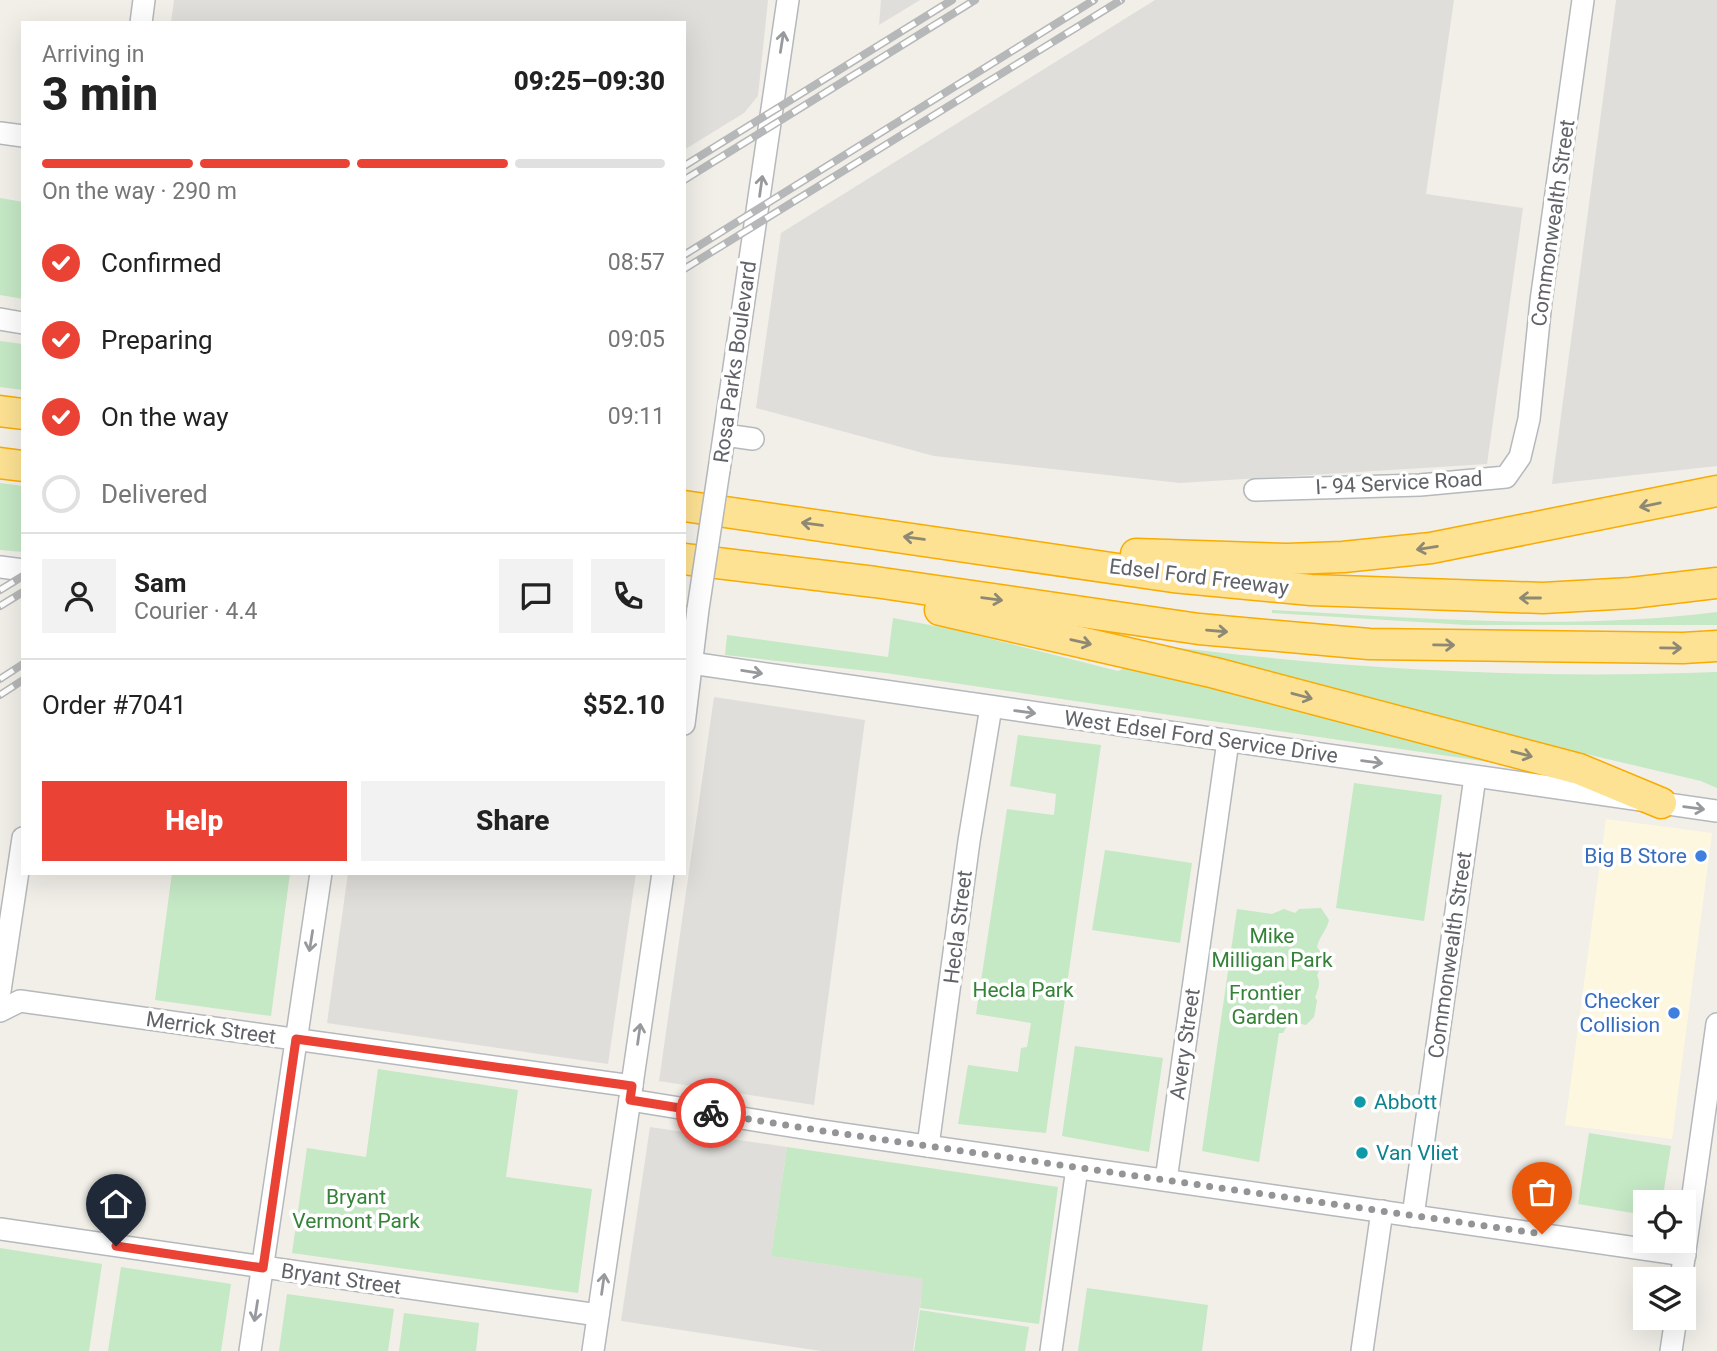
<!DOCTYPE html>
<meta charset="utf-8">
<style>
body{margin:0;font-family:Roboto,sans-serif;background:#f2f2f2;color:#222;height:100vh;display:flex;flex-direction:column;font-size:26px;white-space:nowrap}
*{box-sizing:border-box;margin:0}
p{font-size:23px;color:#767676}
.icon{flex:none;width:38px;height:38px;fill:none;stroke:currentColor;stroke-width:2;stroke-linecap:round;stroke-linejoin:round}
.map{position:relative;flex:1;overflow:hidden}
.drawer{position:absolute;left:21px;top:21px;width:665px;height:854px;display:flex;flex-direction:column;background:#fff;border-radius:0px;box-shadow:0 7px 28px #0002}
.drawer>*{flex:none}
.fabs{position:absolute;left:1633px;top:1190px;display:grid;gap:14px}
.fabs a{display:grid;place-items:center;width:63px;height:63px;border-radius:0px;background:#fff;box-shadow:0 7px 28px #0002;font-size:35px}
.pin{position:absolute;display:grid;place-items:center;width:60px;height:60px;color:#fff;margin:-72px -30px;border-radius:50% 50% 50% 0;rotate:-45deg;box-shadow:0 0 7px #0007}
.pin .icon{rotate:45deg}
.courier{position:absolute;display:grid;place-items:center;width:70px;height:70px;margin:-35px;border:5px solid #ea4335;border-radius:50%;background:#fff;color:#222;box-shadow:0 2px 9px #0007}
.head em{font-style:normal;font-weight:800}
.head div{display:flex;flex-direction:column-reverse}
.head{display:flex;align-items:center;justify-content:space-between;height:119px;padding:0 21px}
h1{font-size:46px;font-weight:800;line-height:52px}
.bar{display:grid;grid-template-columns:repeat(4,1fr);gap:10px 7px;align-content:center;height:84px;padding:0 21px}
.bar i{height:9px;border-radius:5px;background:#e0e0e0}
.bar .active{background:#ea4335}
.bar p{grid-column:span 4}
.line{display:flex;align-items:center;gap:18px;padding:0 21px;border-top:2px solid #e0e0e0}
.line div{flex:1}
.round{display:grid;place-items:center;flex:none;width:74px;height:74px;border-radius:0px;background:#f2f2f2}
ol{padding:0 21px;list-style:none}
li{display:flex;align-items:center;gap:21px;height:77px}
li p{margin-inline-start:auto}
li .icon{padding:7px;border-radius:50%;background:#ea4335;color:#fff;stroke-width:4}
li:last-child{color:#767676}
li i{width:38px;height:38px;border:4px solid #e0e0e0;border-radius:50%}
.action{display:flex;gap:14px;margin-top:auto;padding:14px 21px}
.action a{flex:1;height:80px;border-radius:0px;background:#ea4335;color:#fff;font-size:28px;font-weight:800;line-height:80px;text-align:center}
.action a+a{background:#f2f2f2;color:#222}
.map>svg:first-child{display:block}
</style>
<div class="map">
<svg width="1717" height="1351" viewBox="0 0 1717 1351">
<rect width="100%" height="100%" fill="#f1efe8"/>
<!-- commercial -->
<polygon fill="#fef7e0" points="1606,819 1712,833 1672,1139 1565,1125"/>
<!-- industrial -->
<g fill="#e0deda">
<polygon points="174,0 768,0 758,96 744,113 684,150 684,23 171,23"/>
<polygon points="881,0 920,0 879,25"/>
<polygon points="1155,0 1454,0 1426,194 1523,208 1487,464 1180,483 934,456 756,408 781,233"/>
<polygon points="1616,0 1717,0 1717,466 1552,484"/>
<polygon points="714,697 865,720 814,1105 659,1081"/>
<polygon points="348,873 636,873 608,1064 327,1023"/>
<polygon points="650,1127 787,1147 771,1256 924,1279 913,1351 821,1351 621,1321"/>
</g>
<!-- green -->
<g fill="#c5e8c5">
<polygon points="0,198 23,202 23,299 0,295"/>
<polygon points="0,341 23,344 23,390 0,387"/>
<polygon points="0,483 23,486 23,552 0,550"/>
<path d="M 1272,610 C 1420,618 1569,631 1717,612 L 1717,625 L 1467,625 L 1272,613 Z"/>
<polygon points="893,618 956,630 1118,671 1127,667 1523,767 886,673 725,655 727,635 888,657"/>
<path d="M 1140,643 C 1331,668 1524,680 1717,672 L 1717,788 L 1701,781 L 1143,650 Z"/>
<polygon points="1018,735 1101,745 1046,1133 958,1124 968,1065 1018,1072 1021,1048 1027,1047 1031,1023 976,1014 1007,809 1054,815 1056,794 1010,786"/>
<polygon points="1354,783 1442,795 1424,921 1336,908"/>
<polygon points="1105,850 1192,863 1180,943 1092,930"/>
<polygon points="172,873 290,873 271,1016 155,1000"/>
<path d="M 1321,908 L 1329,920 C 1327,930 1319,937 1317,947 L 1324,957 L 1317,976 C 1321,982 1318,991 1315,997 L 1317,1001 L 1314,1017 L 1306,1025 L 1289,1021 L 1283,1033 L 1279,1033 L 1259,1162 L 1202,1151 L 1237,909 L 1272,914 L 1284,909 L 1295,913 L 1299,909 Z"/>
<polygon points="1075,1046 1163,1058 1149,1152 1062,1136"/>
<polygon points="378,1069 518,1090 506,1177 592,1189 578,1293 292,1253 307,1148 366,1157"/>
<polygon points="1589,1133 1671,1146 1662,1202 1645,1202 1645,1215 1578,1204"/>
<polygon points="787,1147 1058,1187 1039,1324 920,1308 923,1279 771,1256"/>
<polygon points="0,1248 102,1264 89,1351 0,1351"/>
<polygon points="121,1267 231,1284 221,1351 108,1351"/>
<polygon points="1087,1288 1208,1305 1202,1351 1078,1351"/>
<polygon points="287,1294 394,1309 388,1351 279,1351"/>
<polygon points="920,1310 1029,1327 1025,1351 914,1351"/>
<polygon points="404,1313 479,1323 476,1351 399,1351"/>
</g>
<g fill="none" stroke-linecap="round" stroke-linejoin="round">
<defs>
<g id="minor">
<polyline points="141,23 144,0"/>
<polyline points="0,133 23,136"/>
<polyline points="0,319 23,323"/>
<polyline points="725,435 753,439"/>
<polyline points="719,470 788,0"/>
<polyline points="1255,490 1420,485 1506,477 1520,457 1529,419 1541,301 1583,0"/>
<polyline points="0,567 23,570"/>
<polyline points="684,662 1717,811"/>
<polyline points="684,724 698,609"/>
<polyline points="0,991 23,838"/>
<polyline points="0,1011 20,1001 632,1086"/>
<polyline points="630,1100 816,1130 1685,1255"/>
<polyline points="928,1146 969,841 991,707"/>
<polyline points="1166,1180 1228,741"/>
<polyline points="1413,1216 1475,777"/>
<polyline points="0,1229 598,1315"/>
<polyline points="1681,1279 1717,1024"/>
<polyline points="250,1351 321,873"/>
<polyline points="593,1351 663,873"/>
<polyline points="1051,1351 1077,1168"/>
<polyline points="1362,1351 1382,1211"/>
<polyline points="1671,1351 1676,1318"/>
</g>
<g id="highway">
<polyline points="0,411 23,414"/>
<polyline points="0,463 23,466"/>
<polyline points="684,506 1173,577 1311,590 1543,598 1631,593 1717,583"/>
<polyline points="1136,554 1287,559 1343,557 1431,548 1717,491"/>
<polyline points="684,559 875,582 1199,629 1369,644 1683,648 1717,646"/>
<polyline points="940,610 1215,673 1579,769 1661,803"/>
</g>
</defs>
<!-- minor casing -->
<use href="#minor" stroke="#b5b8bc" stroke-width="24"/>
<!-- highway casing -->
<use href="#highway" stroke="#f9ab00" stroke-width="33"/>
<!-- minor -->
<use href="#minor" stroke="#fff" stroke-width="21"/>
<!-- highway -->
<use href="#highway" stroke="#fde293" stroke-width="30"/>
<defs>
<g id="rail">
<polyline points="684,166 952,0"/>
<polyline points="684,180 975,0"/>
<polyline points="684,255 1094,0"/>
<polyline points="684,269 1121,0"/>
<polyline points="0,590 23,576"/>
<polyline points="0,606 23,592"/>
<polyline points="0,679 23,664"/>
<polyline points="0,695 23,680"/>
</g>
</defs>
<!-- rail casing -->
<use href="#rail" stroke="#b6b7b8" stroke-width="8"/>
<!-- rail -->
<use href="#rail" stroke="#fff" stroke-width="5" stroke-dasharray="16" stroke-linecap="butt"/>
<defs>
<polyline id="minor-bridge" points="698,609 719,470"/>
</defs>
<!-- minor-bridge casing -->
<use href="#minor-bridge" stroke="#b5b8bc" stroke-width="24" stroke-linecap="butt"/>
<!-- minor-bridge -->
<use href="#minor-bridge" stroke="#fff" stroke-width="21"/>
</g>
<!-- one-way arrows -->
<defs><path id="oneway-shaft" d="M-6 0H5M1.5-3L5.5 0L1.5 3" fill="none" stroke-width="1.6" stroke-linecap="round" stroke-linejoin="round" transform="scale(1.75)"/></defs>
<g stroke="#979a9d">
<use href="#oneway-shaft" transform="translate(782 42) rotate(-81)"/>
<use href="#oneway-shaft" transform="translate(761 186) rotate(-82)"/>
<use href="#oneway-shaft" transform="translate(752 672) rotate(9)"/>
<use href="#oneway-shaft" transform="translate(1025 712) rotate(8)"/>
<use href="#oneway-shaft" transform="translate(1372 762) rotate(8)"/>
<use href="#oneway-shaft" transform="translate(1694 808) rotate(8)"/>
<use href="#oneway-shaft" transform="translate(311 941) rotate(99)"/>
<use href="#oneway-shaft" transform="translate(639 1034) rotate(-82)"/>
<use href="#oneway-shaft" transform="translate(603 1284) rotate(-82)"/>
<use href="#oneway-shaft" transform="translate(256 1311) rotate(99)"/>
</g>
<g stroke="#8e8975">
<use href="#oneway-shaft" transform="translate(1650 505) rotate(168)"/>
<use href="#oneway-shaft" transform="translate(812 524) rotate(-172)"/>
<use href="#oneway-shaft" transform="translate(914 538) rotate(-172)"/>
<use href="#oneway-shaft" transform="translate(1427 548) rotate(171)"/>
<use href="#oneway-shaft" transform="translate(1530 598) rotate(180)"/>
<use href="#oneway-shaft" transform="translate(992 599) rotate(8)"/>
<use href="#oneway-shaft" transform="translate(1217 631) rotate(5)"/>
<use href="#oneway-shaft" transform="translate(1081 642) rotate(13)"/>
<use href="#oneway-shaft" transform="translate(1444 645) rotate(1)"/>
<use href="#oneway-shaft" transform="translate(1671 648) rotate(1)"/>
<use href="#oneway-shaft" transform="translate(1302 696) rotate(15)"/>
<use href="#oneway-shaft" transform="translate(1522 754) rotate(15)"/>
</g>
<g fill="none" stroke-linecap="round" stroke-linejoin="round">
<!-- done -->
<polyline stroke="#929495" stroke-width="7" stroke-dasharray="0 12.6" points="711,1113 816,1130 1542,1234"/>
<!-- route -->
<polyline stroke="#ea4335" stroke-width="9" points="116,1246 263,1268 296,1039 632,1086 630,1100 711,1113"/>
</g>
<!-- markers -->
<g fill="#3f7fe0" stroke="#fff" stroke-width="2.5">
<circle cx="1701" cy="856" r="7"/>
<circle cx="1674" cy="1013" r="7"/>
</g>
<g fill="#0f9aa8" stroke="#fff" stroke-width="2.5">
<circle cx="1360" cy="1102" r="7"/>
<circle cx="1362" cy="1153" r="7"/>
</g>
<g text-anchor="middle" stroke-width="7" stroke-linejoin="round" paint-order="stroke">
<!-- street labels -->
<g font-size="21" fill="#5f6368" stroke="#fff">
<text transform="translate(1553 223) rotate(-82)" y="7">Commonwealth Street</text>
<text transform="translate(735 362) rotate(-82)" y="7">Rosa Parks Boulevard</text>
<text transform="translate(1399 483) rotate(-3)" y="7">I- 94 Service Road</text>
<text transform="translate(1199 577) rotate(7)" y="7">Edsel Ford Freeway</text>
<text transform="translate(1201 737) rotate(8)" y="7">West Edsel Ford Service Drive</text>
<text transform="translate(958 927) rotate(-83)" y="7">Hecla Street</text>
<text transform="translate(1450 955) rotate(-82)" y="7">Commonwealth Street</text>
<text transform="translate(211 1028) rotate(8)" y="7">Merrick Street</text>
<text transform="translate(1185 1044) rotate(-82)" y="7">Avery Street</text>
<text transform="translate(341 1279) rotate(8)" y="7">Bryant Street</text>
</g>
<!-- shop labels -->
<g font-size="21" fill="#366cbe" stroke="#fff" text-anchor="end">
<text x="1687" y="863">Big B Store</text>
<text x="1660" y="1008">Checker<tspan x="1660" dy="24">Collision</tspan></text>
</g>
<!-- park labels -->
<g font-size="21" fill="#348238" stroke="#fff">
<text x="1272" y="943">Mike<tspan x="1272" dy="24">Milligan Park</tspan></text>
<text x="1023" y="997">Hecla Park</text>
<text x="1265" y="1000">Frontier<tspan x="1265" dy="24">Garden</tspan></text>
<text x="356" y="1204">Bryant<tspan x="356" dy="24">Vermont Park</tspan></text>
</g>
<!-- culture labels -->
<g font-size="21" fill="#0d838f" stroke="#fff" text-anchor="start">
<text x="1374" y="1109">Abbott</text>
<text x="1376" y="1160">Van Vliet</text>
</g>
</g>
</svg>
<div class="fabs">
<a><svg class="icon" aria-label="locate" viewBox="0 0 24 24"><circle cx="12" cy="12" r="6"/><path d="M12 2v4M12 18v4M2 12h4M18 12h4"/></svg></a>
<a><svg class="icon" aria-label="layers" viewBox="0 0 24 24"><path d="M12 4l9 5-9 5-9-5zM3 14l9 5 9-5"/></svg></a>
</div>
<div class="pin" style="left:1542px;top:1234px;background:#ea580c"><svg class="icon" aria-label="bag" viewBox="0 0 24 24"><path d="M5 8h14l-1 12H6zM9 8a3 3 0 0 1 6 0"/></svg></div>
<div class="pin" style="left:116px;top:1246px;background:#1f2937"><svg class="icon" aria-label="home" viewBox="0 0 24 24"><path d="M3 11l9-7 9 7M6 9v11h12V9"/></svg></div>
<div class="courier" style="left:711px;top:1113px"><svg class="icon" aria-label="bike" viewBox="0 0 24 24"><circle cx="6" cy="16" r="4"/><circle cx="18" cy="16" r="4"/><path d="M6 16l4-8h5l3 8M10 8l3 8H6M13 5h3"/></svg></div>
<section class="drawer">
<div class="head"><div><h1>3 min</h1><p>Arriving in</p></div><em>09:25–09:30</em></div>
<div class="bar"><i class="active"></i><i class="active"></i><i class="active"></i><i></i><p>On the way · 290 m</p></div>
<ol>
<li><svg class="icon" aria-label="check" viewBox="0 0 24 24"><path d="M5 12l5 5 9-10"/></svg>Confirmed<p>08:57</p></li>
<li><svg class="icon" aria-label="check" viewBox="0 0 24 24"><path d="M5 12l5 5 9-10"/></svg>Preparing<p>09:05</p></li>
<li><svg class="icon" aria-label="check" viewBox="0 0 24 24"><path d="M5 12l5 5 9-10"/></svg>On the way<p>09:11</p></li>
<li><i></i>Delivered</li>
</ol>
<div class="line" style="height:126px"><a class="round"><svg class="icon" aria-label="person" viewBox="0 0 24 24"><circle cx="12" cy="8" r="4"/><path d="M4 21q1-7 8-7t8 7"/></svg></a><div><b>Sam</b><p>Courier · 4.4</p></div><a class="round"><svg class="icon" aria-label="chat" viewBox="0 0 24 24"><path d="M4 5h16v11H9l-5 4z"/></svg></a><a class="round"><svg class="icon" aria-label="phone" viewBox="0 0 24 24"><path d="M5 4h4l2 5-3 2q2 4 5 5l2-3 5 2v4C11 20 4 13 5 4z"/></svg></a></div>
<div class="line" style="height:91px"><div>Order #7041</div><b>$52.10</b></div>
<div class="action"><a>Help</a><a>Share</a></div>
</section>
</div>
